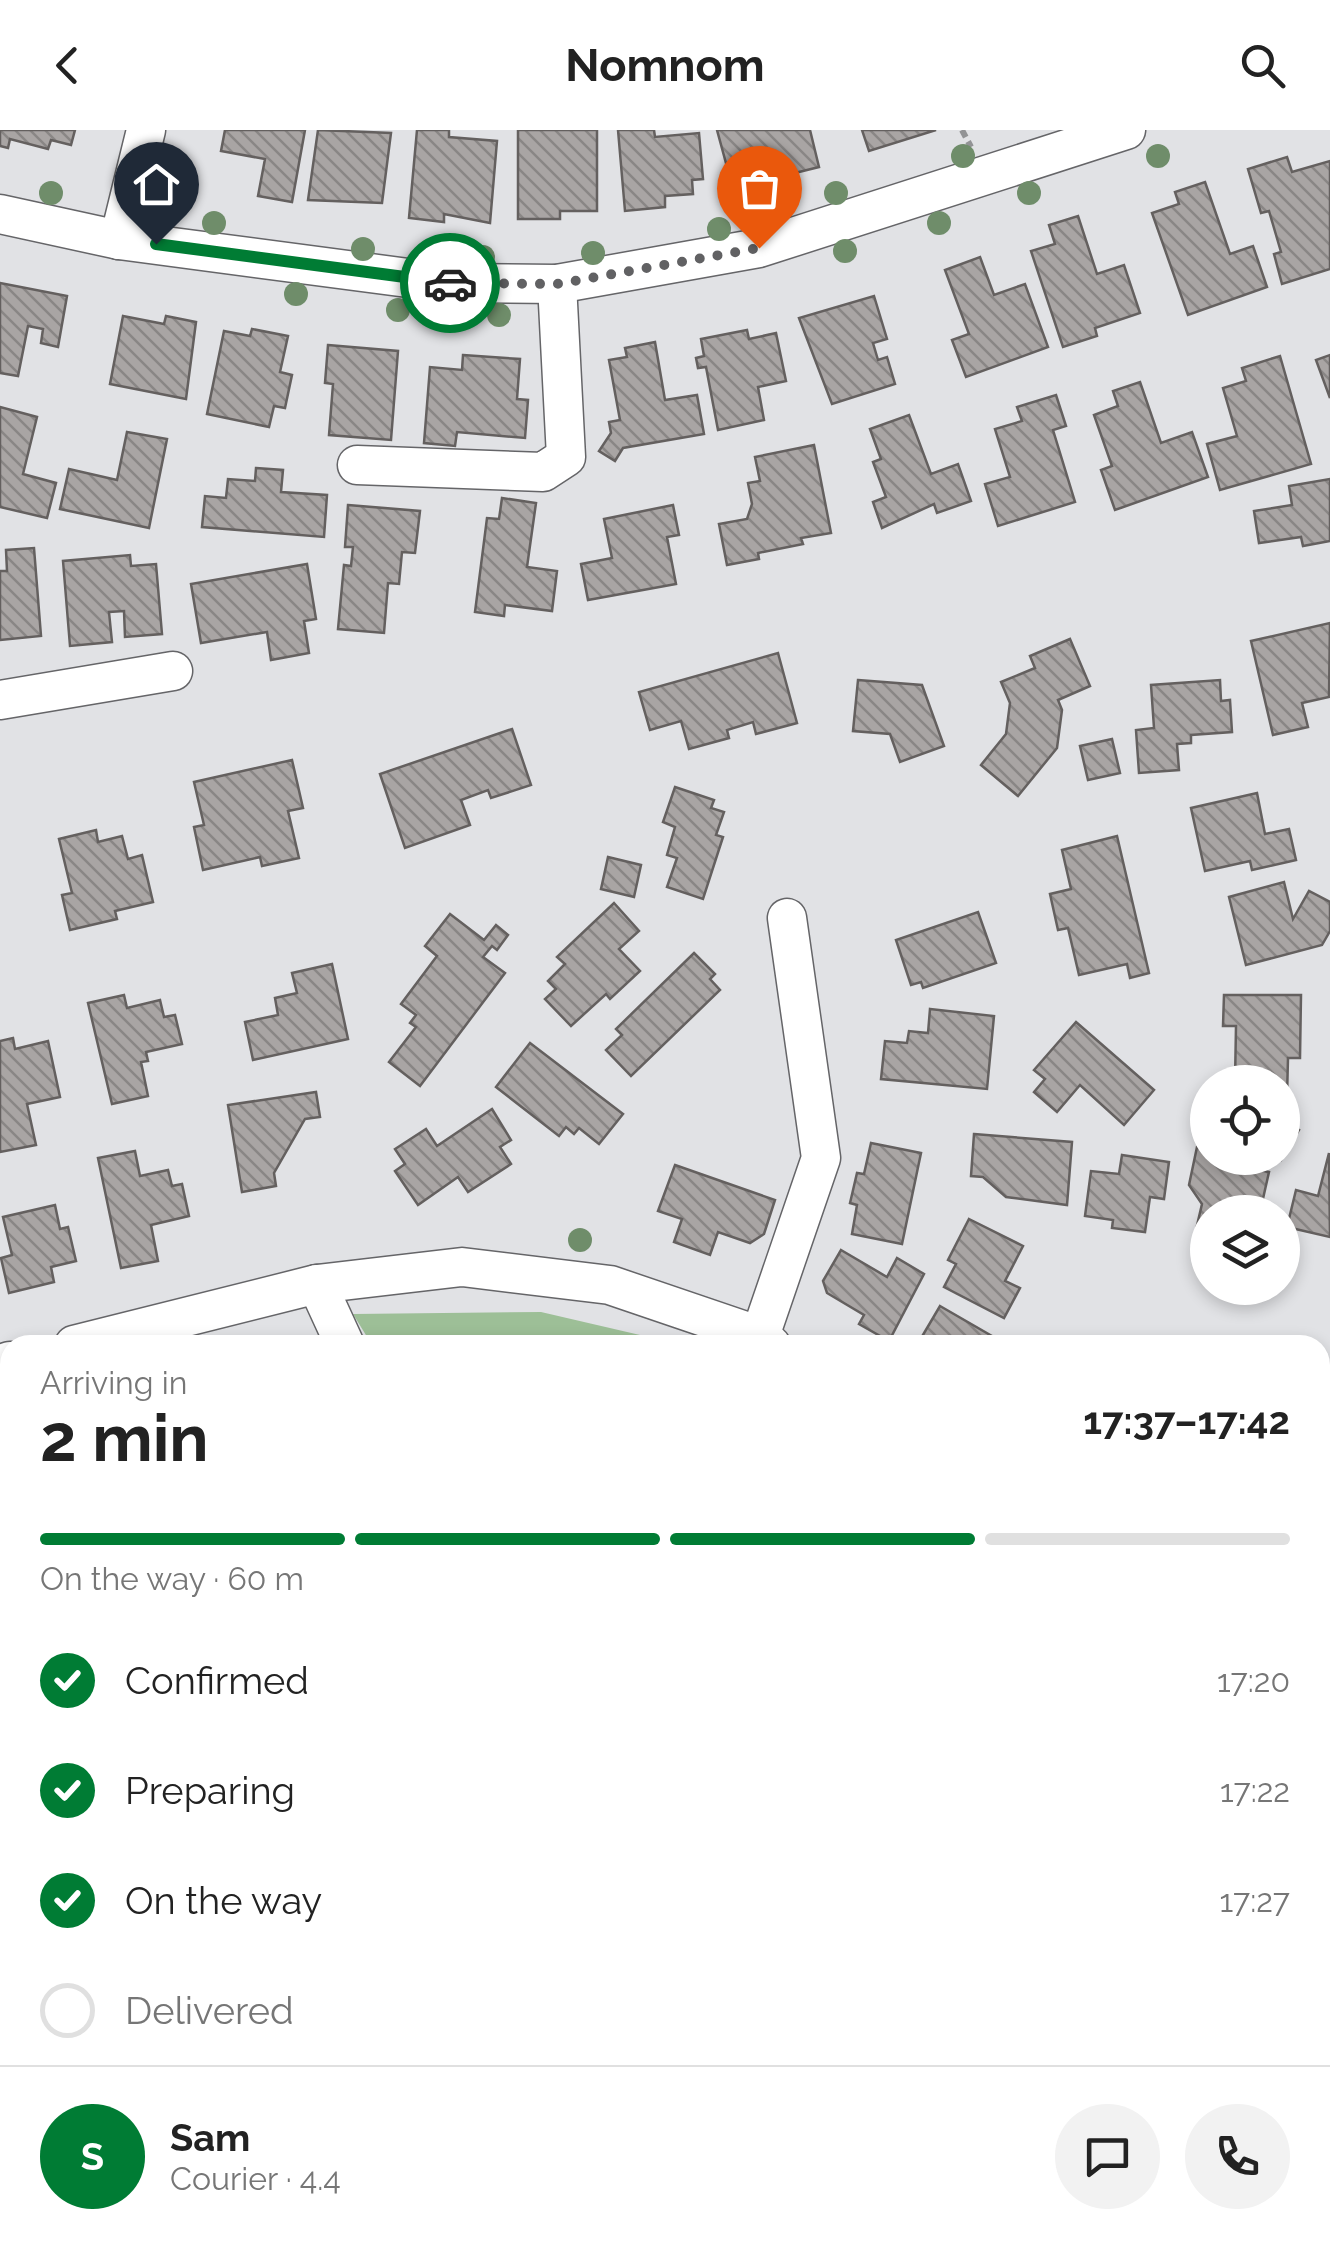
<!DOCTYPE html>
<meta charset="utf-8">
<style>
body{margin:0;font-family:Raleway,sans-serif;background:#f2f2f2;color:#222;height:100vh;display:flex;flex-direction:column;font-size:38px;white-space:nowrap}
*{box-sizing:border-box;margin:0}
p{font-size:32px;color:#767676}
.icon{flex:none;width:55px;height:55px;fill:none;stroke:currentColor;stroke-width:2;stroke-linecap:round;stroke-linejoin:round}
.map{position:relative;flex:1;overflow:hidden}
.drawer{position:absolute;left:0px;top:1205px;width:1330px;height:932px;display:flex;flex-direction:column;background:#fff;border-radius:30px 30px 0 0;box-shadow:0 5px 15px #0003}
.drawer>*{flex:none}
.fabs{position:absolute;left:1190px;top:935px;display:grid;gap:20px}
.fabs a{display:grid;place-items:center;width:110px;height:110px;border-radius:50%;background:#fff;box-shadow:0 5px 15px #0003;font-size:50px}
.pin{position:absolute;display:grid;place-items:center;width:85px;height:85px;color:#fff;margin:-102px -42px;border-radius:50% 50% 50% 0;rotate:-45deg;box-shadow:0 0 10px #0007}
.pin .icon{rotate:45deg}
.courier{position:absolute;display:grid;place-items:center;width:100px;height:100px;margin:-50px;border:8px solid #007c34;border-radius:50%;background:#fff;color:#222;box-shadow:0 2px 12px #0007}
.overview em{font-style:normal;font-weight:700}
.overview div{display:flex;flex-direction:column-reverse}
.overview{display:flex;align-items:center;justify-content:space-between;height:170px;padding:0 40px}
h1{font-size:65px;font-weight:700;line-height:75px}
.bar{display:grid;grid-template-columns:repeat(4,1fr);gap:15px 10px;align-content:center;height:120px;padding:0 40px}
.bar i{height:12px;border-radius:8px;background:#e0e0e0}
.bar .active{background:#007c34}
.bar p{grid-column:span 4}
.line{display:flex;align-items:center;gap:25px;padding:0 40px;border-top:2px solid #e0e0e0}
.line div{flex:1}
.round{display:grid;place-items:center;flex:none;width:105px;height:105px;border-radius:52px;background:#f2f2f2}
ol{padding:0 40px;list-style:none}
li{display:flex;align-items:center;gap:30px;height:110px}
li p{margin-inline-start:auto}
li .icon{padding:10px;border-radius:50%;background:#007c34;color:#fff;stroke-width:4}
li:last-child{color:#767676}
li i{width:55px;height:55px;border:5px solid #e0e0e0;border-radius:50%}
header{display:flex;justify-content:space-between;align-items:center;height:130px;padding:0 40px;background:#fff;font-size:45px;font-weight:700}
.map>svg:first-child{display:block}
</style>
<header><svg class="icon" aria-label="back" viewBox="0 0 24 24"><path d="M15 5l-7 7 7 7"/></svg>Nomnom<svg class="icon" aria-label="search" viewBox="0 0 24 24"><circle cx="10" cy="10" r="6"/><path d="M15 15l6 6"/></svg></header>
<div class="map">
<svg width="1330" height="2136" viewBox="0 0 1330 2136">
<defs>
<pattern id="building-back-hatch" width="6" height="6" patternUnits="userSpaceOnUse" patternTransform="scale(2.5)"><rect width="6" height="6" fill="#a9a5a4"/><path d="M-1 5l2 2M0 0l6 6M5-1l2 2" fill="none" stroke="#898685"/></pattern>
</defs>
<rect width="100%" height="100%" fill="#e1e2e5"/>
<!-- green -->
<polygon fill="#9dbf97" points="541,1182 683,1215 372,1215 353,1184"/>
<!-- building -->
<g fill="url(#building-back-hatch)" stroke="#64605f" stroke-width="2.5">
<polygon points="0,0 75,0 71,15 51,10 48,19 10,9 8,18 0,16"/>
<polygon points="225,0 305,0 292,72 258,66 265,29 221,21"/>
<polygon points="318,0 391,3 382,73 308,70"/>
<polygon points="417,0 449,0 449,7 497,11 490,93 444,84 444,92 409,88"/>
<polygon points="518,0 597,0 597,81 560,81 560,89 518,89"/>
<polygon points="618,0 654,0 655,7 699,3 703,49 692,50 693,64 665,66 665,77 625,81"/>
<polygon points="717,0 810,0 819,37 795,43 793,36 771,42 773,49 733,59"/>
<polygon points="862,0 936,0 869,21"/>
<polygon points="1287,27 1292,42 1330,31 1330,139 1282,154 1274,124 1281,122 1269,81 1261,83 1248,39"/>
<polygon points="1205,52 1230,124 1253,116 1267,157 1188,185 1152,83 1179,74 1175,62"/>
<polygon points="1078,86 1097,144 1124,135 1140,183 1095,198 1097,206 1063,217 1031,121 1055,114 1049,95"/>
<polygon points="980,127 994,165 1025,154 1048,217 966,247 952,210 969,204 945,140"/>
<polygon points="0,153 67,166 58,217 41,213 43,199 28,196 18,246 0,243"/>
<polygon points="874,166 887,209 873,213 878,230 887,227 895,254 832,274 799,188"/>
<polygon points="123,186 164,194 166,186 196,192 186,269 110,254"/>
<polygon points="252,199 288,206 280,242 292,245 285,278 274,276 269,297 207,284 224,201 250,206"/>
<polygon points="747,200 749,209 776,203 786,251 758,257 764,290 718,300 706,237 698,238 696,228 704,226 701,209"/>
<polygon points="655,212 665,270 697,265 704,304 623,318 615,331 599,321 611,303 609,292 620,290 609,230 627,227 625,218"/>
<polygon points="328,215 398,221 391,310 329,305 333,254 325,253"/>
<polygon points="463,225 520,229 517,269 528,270 525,308 457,302 455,316 424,313 430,237 462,240"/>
<polygon points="1330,225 1330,268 1316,230"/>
<polygon points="1280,226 1311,334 1220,360 1207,314 1237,306 1223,258 1246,251 1242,238"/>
<polygon points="1140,252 1161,313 1192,302 1208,347 1115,380 1101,340 1112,336 1094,285 1118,276 1113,261"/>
<polygon points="1056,265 1066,296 1053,300 1075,372 998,396 985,354 1010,347 995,299 1022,291 1017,277"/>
<polygon points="0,277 37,287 23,344 56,353 47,388 0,377"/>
<polygon points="909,285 931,344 958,334 971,371 937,383 934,374 882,398 873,372 886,367 873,332 881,329 870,299"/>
<polygon points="127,302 167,309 149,398 60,379 69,339 117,350"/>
<polygon points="814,315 831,403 801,408 803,414 758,423 759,429 727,435 719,394 747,389 752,374 748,353 760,351 755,327"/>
<polygon points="256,338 283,340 281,362 327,365 324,407 202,397 205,366 226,368 228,349 255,351"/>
<polygon points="1330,349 1330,411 1303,416 1301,407 1259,413 1254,381 1292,375 1289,356"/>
<polygon points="502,368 536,373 527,437 557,441 552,481 505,475 504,486 475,482 487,388 499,389"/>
<polygon points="348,375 420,381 415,423 402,422 399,454 388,453 384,503 338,499 344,435 351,436 353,417 345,417"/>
<polygon points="673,375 679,405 667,407 676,454 588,470 581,434 612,428 604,389"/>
<polygon points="34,418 41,506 0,510 0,441 7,441 6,420"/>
<polygon points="130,425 131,436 156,434 162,504 125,507 124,481 109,482 112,512 70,516 63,431"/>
<polygon points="307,434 316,489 304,491 309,523 271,530 267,502 201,513 191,454"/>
<polygon points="1330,493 1329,567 1302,573 1308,597 1273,605 1251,511"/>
<polygon points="1070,509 1090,556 1058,570 1062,580 1057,618 1018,666 981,635 1006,604 1010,573 1001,552 1035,538 1030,526"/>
<polygon points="778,523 797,593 756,604 753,592 727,600 729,608 689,619 681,591 650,600 639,562"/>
<polygon points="858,550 922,555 944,616 900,632 890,604 853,601"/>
<polygon points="1220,550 1221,571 1230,570 1232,602 1191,605 1191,613 1177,614 1179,640 1139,643 1136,600 1154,598 1151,555"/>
<polygon points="512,599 531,655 491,668 488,660 461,670 470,695 405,718 380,644"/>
<polygon points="1112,609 1120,643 1088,650 1080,616"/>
<polygon points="292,630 303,678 288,681 299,728 262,736 260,727 203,740 194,697 204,695 194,652"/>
<polygon points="675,657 714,670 711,678 724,682 716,705 723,707 703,769 667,757 677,728 667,725 675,697 663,692"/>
<polygon points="1257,663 1265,704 1289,699 1296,730 1252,740 1250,731 1205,741 1191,678"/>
<polygon points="96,700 98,712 122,706 128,729 142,725 153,772 115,781 117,789 70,800 62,765 72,763 59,709"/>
<polygon points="1117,706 1149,843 1130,848 1127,834 1079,845 1068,798 1058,800 1050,764 1071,759 1062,720"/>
<polygon points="608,727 641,735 634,767 601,759"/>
<polygon points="1284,752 1293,789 1309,761 1330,772 1330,801 1322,815 1246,835 1229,767"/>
<polygon points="614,773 639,801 619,819 640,841 610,869 606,864 571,896 545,869 556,859 548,851 565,834 557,827"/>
<polygon points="978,782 996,833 923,858 921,852 911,855 896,810"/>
<polygon points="450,784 484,810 496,795 508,805 497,820 492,816 483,827 505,843 420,956 389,932 416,897 410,893 416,885 401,874 437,826 425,816"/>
<polygon points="694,823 715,844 710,849 720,860 631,946 606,920 622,905 616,899"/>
<polygon points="332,834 348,909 253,930 245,892 278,885 275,868 297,863 292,843"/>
<polygon points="124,865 127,878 160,870 164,887 175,885 182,914 146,922 148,931 141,932 148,966 112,974 88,873"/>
<polygon points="1224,865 1301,865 1300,928 1288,928 1287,967 1282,967 1282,952 1235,952 1236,896 1223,896"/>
<polygon points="930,879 994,886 987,959 881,949 885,911 907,913 909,901 928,903"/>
<polygon points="1076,892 1154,960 1124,995 1080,955 1057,982 1034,962 1045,949 1034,940"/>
<polygon points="13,908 15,919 48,911 60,967 27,974 36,1015 0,1022 0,911"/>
<polygon points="530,913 623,984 599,1014 579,998 574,1004 566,997 559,1006 496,957"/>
<polygon points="316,962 320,987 305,989 274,1043 276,1056 242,1062 228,975"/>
<polygon points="492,979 511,1010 500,1017 511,1034 468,1062 458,1047 418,1075 395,1041 405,1034 395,1019 426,999 437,1016"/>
<polygon points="1283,990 1299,1000 1281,1030 1278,1028 1282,1028"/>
<polygon points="974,1004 1072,1012 1067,1075 1006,1067 983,1047 971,1046"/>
<polygon points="871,1013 921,1023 902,1114 852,1104 857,1075 850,1073 857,1043 864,1044"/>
<polygon points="1197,1017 1208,1019 1208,1028 1240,1028 1238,1036 1269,1042 1260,1082 1208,1082 1208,1106 1195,1104 1202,1074 1189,1055"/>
<polygon points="135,1021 140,1046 168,1040 172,1056 182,1054 189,1086 151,1095 158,1131 121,1138 98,1028"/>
<polygon points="1329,1023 1330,1107 1287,1097 1296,1060 1318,1066"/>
<polygon points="1122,1025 1169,1032 1164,1069 1150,1067 1145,1102 1112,1098 1113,1090 1085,1086 1091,1041 1119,1044"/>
<polygon points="675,1035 775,1070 764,1104 750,1113 718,1102 710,1125 674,1112 682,1089 658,1081"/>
<polygon points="55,1075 60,1099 68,1097 76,1131 51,1137 54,1152 9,1163 1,1128 12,1125 3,1087"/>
<polygon points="969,1089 1023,1116 1005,1151 1020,1158 1004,1188 944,1157 956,1134 948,1130"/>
<polygon points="841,1120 887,1147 897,1128 924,1144 889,1211 859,1194 864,1185 827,1163 823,1151"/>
<polygon points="940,1176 1004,1213 1003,1215 917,1215"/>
<polygon points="10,1429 10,1519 0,1520 0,1431"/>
<polygon points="1330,1995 1330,2080 1320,2076 1320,2023"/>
<polygon points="382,2128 390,2128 400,2136 375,2136"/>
<polygon points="693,2128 827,2128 818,2136 803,2136 795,2128 694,2136"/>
<polygon points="884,2128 1043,2128 1044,2136 885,2136"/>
</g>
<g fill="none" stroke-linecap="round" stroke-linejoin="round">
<defs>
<g id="minor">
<polyline points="0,84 119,110 446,153 557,154 759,118 1126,0"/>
<polyline points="119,110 146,0"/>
<polyline points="357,335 543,342 566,327 557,154"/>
<polyline points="0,570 173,541"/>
<polyline points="317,1154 345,1215"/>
<polyline points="760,1206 821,1028 787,788"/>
<polyline points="74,1215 317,1154 462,1137 610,1155 760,1206 771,1215"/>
<polyline points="0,1234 10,1231"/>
<polyline points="1320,1563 1330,1567"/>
<polyline points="1320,1650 1330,1605"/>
<polyline points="1149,2136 1158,2128"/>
</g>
</defs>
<!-- minor casing -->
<use href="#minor" stroke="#656568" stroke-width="41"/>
<!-- path -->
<polyline stroke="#929395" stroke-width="6" stroke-dasharray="8 5" stroke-linecap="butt" points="962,0 971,17"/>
<!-- minor -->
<use href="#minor" stroke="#fff" stroke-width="38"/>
</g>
<!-- trees -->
<g fill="#6f8d6a">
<circle cx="963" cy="26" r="12"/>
<circle cx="1158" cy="26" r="12"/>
<circle cx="51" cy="63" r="12"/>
<circle cx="836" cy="63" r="12"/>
<circle cx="1029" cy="63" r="12"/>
<circle cx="214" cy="93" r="12"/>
<circle cx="939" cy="93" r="12"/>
<circle cx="719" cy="99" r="12"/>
<circle cx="363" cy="119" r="12"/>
<circle cx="845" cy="121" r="12"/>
<circle cx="593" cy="123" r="12"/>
<circle cx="483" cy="127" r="12"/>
<circle cx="296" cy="164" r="12"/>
<circle cx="398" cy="180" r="12"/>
<circle cx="499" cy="185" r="12"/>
<circle cx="580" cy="1110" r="12"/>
</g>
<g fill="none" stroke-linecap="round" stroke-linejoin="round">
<!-- done -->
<polyline stroke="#616163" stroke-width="10" stroke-dasharray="0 18" points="450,153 557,154 759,118"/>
<!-- route -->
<polyline stroke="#007c34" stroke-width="12" points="156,114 450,153"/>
</g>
</svg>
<div class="fabs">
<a><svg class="icon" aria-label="locate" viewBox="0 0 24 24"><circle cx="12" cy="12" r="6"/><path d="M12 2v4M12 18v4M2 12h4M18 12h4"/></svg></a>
<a><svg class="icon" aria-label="layers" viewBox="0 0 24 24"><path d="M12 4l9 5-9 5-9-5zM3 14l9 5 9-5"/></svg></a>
</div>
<div class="pin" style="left:759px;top:118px;background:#ea580c"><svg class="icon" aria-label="bag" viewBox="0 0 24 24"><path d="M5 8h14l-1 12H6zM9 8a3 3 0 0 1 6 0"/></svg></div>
<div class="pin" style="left:156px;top:114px;background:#1f2937"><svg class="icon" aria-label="home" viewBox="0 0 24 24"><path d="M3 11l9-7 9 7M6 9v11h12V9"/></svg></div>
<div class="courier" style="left:450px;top:153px"><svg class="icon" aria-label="car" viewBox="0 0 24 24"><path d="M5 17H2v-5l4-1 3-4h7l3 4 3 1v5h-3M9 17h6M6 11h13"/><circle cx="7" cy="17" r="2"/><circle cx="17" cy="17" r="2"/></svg></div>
<section class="drawer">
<div class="overview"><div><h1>2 min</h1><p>Arriving in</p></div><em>17:37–17:42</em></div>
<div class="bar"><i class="active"></i><i class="active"></i><i class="active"></i><i></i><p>On the way · 60 m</p></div>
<ol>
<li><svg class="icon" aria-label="check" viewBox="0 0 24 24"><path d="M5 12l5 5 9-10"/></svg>Confirmed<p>17:20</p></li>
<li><svg class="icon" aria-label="check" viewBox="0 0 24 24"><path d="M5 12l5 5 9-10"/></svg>Preparing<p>17:22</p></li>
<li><svg class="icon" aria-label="check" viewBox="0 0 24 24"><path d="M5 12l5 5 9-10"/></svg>On the way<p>17:27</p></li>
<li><i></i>Delivered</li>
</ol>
<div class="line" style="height:180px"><b class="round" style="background:#007c34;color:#fff">S</b><div><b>Sam</b><p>Courier · 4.4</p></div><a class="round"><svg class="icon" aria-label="chat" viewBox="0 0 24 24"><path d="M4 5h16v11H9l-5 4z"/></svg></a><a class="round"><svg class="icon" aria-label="phone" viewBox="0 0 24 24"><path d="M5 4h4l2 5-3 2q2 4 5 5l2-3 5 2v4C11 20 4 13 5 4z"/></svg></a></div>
</section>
</div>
